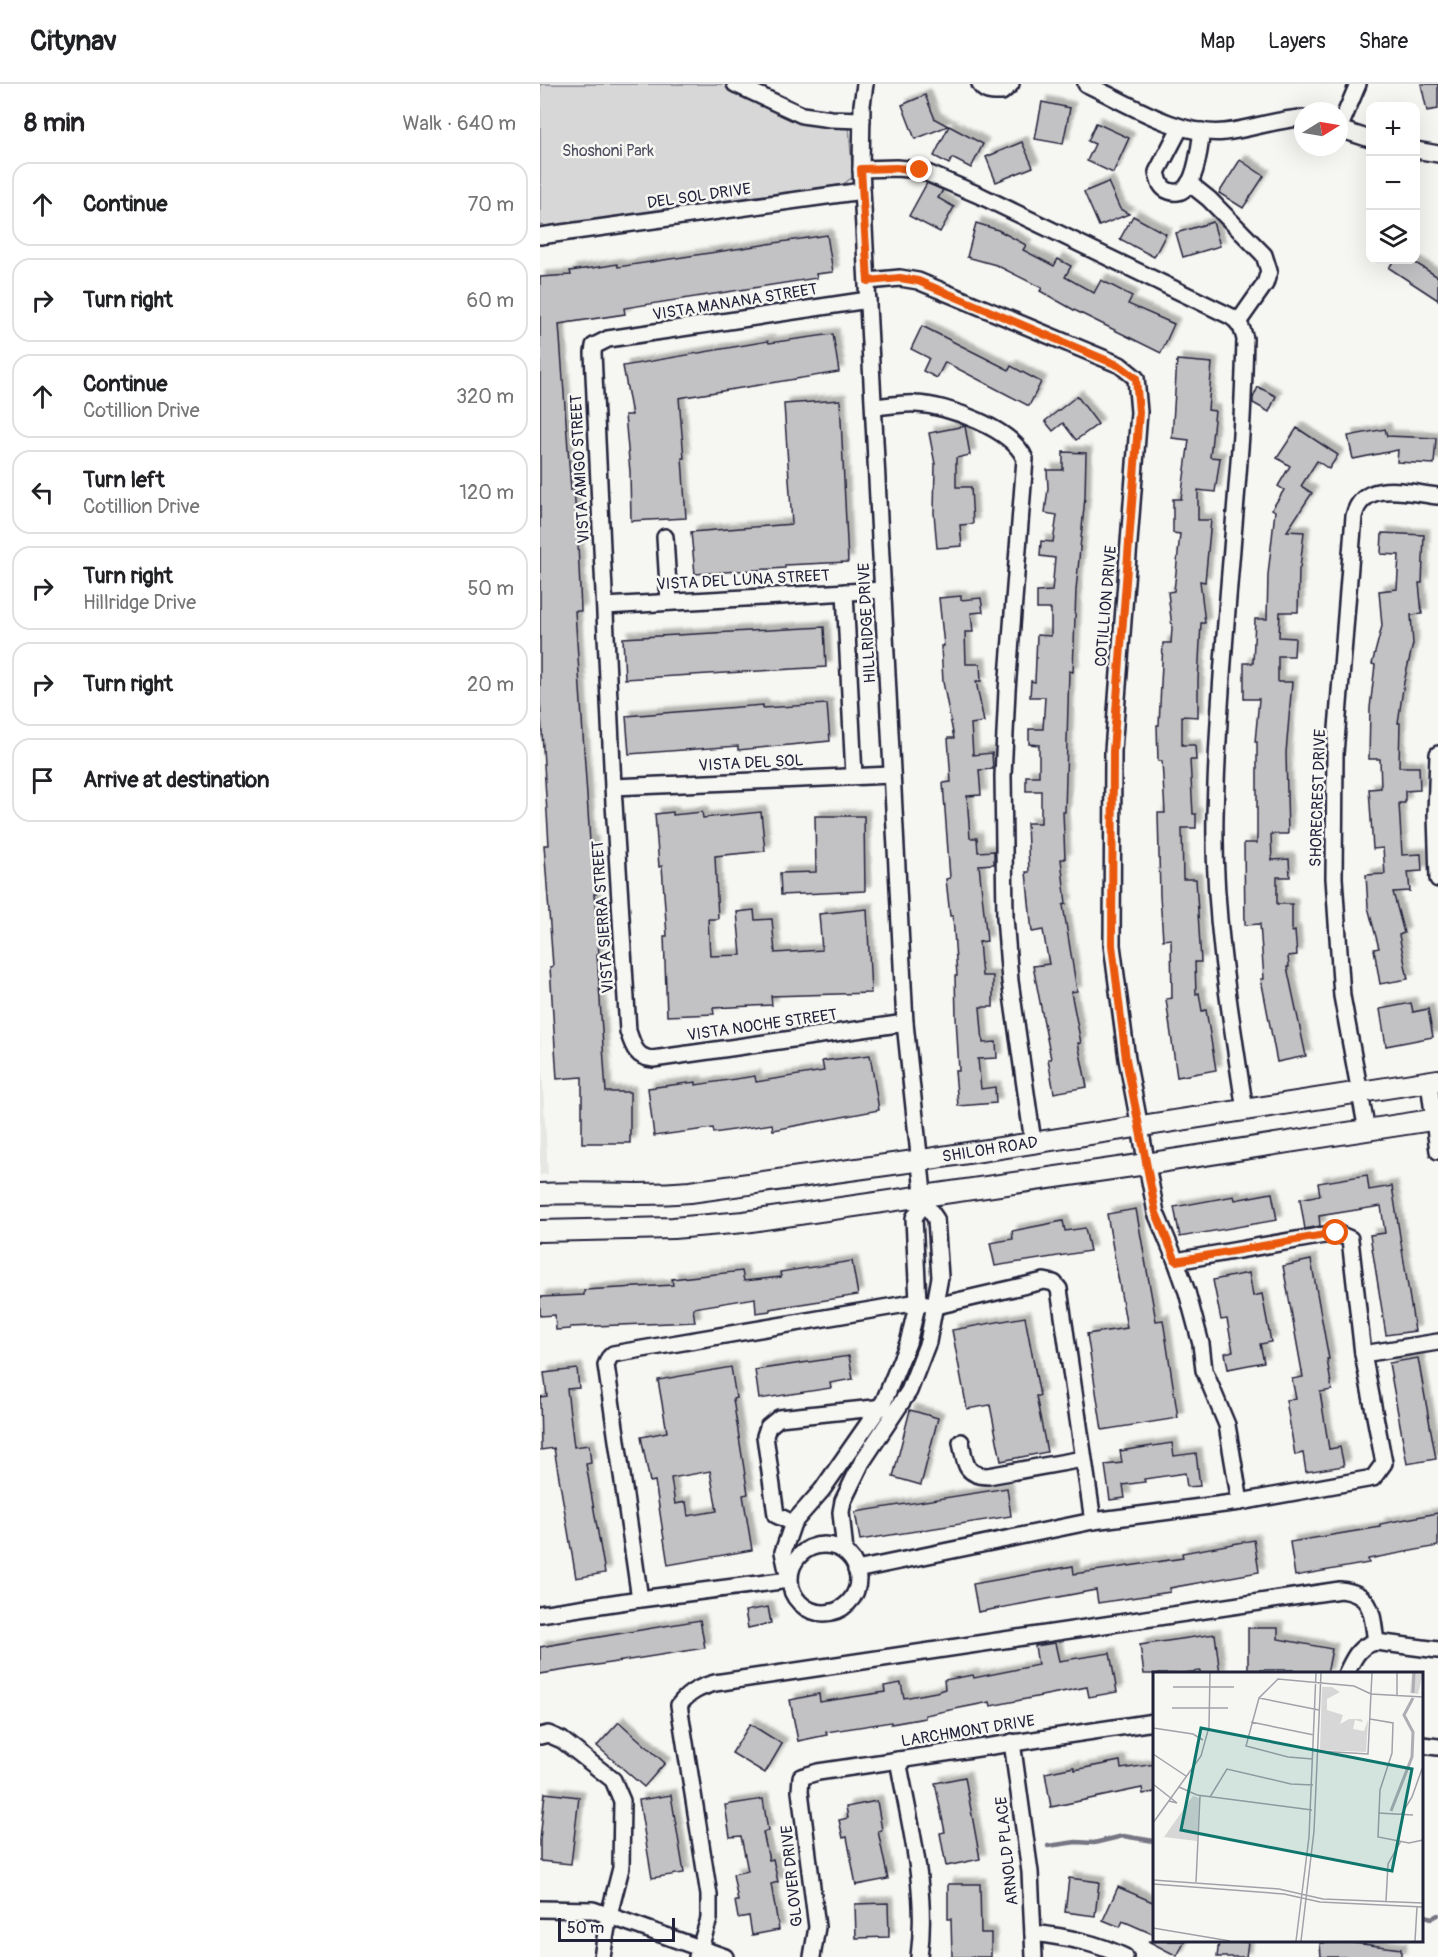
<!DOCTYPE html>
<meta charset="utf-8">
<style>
:root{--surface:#fff;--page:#f2f2f2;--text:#202124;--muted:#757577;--line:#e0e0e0}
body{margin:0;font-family:Pangolin,sans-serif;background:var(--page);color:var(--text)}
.controls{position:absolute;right:18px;top:18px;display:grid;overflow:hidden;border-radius:12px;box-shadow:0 6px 24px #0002}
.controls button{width:54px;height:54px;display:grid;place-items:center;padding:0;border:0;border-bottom:2px solid var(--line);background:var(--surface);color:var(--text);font:30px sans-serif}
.compass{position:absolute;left:754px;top:18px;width:54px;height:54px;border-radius:50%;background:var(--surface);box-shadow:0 6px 24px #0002;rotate:79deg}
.scale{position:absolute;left:18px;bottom:15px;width:117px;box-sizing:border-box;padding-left:6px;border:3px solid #22223b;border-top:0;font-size:16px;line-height:21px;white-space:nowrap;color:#22223b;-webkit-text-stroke:4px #f6f6f2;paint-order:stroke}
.stop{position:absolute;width:18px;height:18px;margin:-14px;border:4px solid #ea580c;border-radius:50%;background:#fff}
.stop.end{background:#ea580c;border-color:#fff;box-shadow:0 2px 6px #0008}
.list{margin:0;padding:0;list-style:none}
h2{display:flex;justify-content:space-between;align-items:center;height:78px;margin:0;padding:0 24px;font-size:26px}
h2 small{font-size:20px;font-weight:400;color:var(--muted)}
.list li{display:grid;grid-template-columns:39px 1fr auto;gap:18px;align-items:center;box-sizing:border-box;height:84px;margin:0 12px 12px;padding:0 12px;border:2px solid var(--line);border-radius:18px}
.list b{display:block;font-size:22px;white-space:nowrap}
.list p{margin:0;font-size:20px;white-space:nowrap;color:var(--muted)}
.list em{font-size:20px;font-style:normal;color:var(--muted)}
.icon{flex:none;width:33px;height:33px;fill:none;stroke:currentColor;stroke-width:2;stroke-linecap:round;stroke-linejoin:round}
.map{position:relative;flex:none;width:898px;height:1873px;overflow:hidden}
header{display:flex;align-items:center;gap:36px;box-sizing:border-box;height:84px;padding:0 30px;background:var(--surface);border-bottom:2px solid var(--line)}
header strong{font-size:28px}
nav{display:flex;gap:33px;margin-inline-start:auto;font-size:21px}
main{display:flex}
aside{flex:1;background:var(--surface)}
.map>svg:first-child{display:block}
</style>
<header>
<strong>Citynav</strong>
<nav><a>Map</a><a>Layers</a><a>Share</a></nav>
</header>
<main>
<aside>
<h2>8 min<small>Walk · 640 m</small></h2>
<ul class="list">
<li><svg class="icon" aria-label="ahead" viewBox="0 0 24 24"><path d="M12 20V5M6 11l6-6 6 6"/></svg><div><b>Continue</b></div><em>70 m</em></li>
<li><svg class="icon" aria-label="right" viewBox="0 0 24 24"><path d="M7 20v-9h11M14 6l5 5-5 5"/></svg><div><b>Turn right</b></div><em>60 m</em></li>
<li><svg class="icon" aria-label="ahead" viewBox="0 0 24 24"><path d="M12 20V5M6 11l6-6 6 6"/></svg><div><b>Continue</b><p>Cotillion Drive</p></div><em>320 m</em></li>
<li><svg class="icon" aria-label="left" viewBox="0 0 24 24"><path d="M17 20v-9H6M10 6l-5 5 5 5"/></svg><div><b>Turn left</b><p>Cotillion Drive</p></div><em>120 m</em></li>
<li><svg class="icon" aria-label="right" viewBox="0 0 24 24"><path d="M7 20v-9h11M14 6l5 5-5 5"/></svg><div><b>Turn right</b><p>Hillridge Drive</p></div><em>50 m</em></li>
<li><svg class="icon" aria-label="right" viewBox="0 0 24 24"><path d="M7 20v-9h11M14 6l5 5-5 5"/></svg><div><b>Turn right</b></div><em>20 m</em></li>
<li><svg class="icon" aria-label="arrive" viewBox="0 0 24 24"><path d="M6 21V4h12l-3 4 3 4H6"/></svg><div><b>Arrive at destination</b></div></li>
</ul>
</aside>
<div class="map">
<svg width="898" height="1873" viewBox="0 0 898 1873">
<defs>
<filter id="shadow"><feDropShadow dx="5.5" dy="-5.5" stdDeviation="1.5" flood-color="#0004"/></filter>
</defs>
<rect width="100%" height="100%" fill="#f6f6f2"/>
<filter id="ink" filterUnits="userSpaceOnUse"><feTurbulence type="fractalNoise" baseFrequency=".0167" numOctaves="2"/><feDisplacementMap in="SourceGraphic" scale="12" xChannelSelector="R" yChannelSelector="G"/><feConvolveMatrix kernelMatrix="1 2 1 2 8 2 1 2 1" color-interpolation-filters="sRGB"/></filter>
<g filter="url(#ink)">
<!-- built -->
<path fill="#e6e6e4" d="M0,949l8,141 -8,1z"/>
<!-- green -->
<path fill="#d7d7d7" stroke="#7c7c89" stroke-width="1.5" d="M0,0h186l43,21 80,22 4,50 -12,9 -301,43z"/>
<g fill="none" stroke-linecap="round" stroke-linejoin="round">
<!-- stream -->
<g stroke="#757583" stroke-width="4.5">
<path d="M508,1762l28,-4 18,1 29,-7 31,5"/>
<path d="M882,1831l10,3 6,-3"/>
</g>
</g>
<!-- building -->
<g fill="#c2c2c4" stroke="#22223b" stroke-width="1.5" fill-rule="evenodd" filter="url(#shadow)">
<path d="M881,0h17v25l-11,2z"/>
<path d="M385,11l10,24 13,7 -33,13 -13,-34z"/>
<path d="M502,18l28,6 -7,36 -28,-5z"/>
<path d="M556,39l33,15 -16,35 -26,-12 8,-17 -7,-3z"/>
<path d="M409,42l34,18 -12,24 -19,-10 -3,6 -15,-8z"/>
<path d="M482,58l11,25 -37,15 -10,-25z"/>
<path d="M700,76l24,16 -21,32 -24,-15z"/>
<path d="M568,98l12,27 9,5 -30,12 -15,-34z"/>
<path d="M387,99l16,7 -5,8 16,9 -14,25 -31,-16z"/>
<path d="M593,132l33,18 -12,23 -34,-18z"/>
<path d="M673,138l7,24 -37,11 -7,-24z"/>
<path d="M436,139l22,7 28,15 -3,5 31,16 4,-7 13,7 -6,11 29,16 7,-13 31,16 -4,8 46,20 -13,29 -87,-43 -34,-19 2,-3 -46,-23 -29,-8z"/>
<path d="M287,151l6,37 -17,2 1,4 -193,30 1,6 -66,10 12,166 3,-1 4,55 3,67h-6l15,231h2l4,52h-2l5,60h-2l9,138h24v51h-48v-66l-25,2 -7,-112 3,-1 -9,-121h5l-9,-145v-423l31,-2 -1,-4 36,-5 11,-2 1,3z"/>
<path d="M854,176h17l27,17v23l-49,-32z"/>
<path d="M382,242l87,44 2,-4 30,16 -12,24 -84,-44 -8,16 -14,-7 6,-13 -18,-9z"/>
<path d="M293,250l6,38 -160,26 5,60h-2l4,60 -55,3 -1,-49 -5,-57h7l-9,-49 145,-25 1,2z"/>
<path d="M637,276l35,3 -4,47 7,1 -5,46 10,1 -5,34 -17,-2v30h13l-6,62 -5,-1 5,42h-4l-3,57v37l-16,-1v29h13l1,15h-6l3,54h3v14h-14l1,51h13l5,83h-6l1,32 3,-1 3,18 4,-1 10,60 -39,7 -11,-78 6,-1 -1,-59 -8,1 -3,-44 -2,-83h7l-3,-52h-4l-1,-36h2l4,-82h8l1,-15 -4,-36 6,-1 6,-57 -7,-1v-34h8l8,-59 -17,-2z"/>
<path d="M718,303l18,9 -7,16 -16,-9v-5z"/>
<path d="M537,312l21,28 -22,16 -13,-17 -10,8 -8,-10z"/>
<path d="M300,316l8,162 -63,3v3l-90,6 -4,-42 101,-8 -8,-120z"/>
<path d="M425,342l5,29 -14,3v29h15l2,37 -13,1 2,21 -25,2 -3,-35 1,-49 -6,-31z"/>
<path d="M757,344l41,27 -9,14 -12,-8 -16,25 11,7 -25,38 17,1 -4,36h-1l-1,44h-18l-1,25 16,1 -1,18h-16v26h14l-6,71 2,81h-17l1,26 17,-1 1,18h-13v27h15v28l3,-1 2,24 -9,1 1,11h-2l19,89 -29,6 -16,-83h3l-4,-55 -15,1 -1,-82h13v-101h-2l4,-43h-15v-36h9l2,-44h12l1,-44 7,-64 -3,-2 12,-19 -6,-4 12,-20 -13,-8z"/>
<path d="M845,345l2,7 49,2 -2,26 -37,-2 1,-12 -45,9 -5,-23z"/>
<path d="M523,368l23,1 -1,44 -9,93 -3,82 -4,-1 -4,141h-2l2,47h-4l5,45 -3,1 14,86 -6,1 10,51h-3l9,44 -33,6 -6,-34h3l-18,-93 16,-2 -6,-34 -11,2 -6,-60h3l-2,-49h14v-32h-15v-15h13v-31l-10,-1v-15h14l2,-32h-15l1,-16 4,1 2,-47 14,1v-27h-14v-17l15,-1 3,-33 -15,-2 1,-15 12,1 4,-27 -12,-2 3,-25 -1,-18h16z"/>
<path d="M842,449l42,2 -2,48h-3l3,31 -11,1 2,29 -9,38 -6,41h2l-1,44h20l1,23 -15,1v12h-6l3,52 19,-1 1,17 -14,1 2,19 -17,1 11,41 -5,2 9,44 -28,5 -6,-35 5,-1 -11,-41 -2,-32 19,-1 -2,-26 -10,1 -4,-60 12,-1 -1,-29h-11l1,-51 5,-43 -3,-1 10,-38 -3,-35 18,-2 2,-34 -18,-1z"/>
<path d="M421,512v4l20,-2 2,14 -12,1 2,19h-8l1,32h14l1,17h-5l8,41 -13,2 2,31 19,-2 1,16 -14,1 2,25 -14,1 3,42h7l1,14 16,-1v13l-15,1 8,76 -8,1 3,34h11v31h-13l3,36 13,-1 1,16 -19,1 3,30 14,-2 1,16 -38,3 -3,-35h4l-3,-54 -1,-41h2l-4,-60h-3l-4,-37 4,-1 -7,-95 8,-1 -3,-44h6l-11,-56 -2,-36h3l-5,-48z"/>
<path d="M284,543l2,40 -201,12 -2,-41z"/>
<path d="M287,620l3,37 -92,9v-4l-109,8 -3,-38 137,-11v3z"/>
<path d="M133,728v3l29,-3 1,6 58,-6 4,39 -50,5 3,63h-10l2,37 31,-1 -4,-43 17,-2 1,10 17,-1 3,34 47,-3 -3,-36 48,-5 4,84 -100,3 1,9 -59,3 1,6 -47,2 -3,-80h3l-5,-70 -3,1 -4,-53z"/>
<path d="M275,732h49l1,75 -84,4 -1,-22 36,-1z"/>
<path d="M871,919l2,9 15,-3 5,28 -47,9 -6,-37z"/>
<path d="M330,971l9,55 -106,20 -1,-6 -58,9 -1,-5 -59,8 -6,-48 48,-6v3l59,-9 1,6 68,-11 -2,-10z"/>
<path d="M827,1091l2,15 23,-4 23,145 -29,4 -16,-100 15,-2 -4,-27 -62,10 1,10 -15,3 -5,-30 20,-4 -2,-12z"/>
<path d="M732,1109l5,27 -97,17 -6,-30 60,-11 1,4z"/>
<path d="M596,1125l20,112 7,-1 15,98 -76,12 -15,-96 40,-6 -20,-114z"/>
<path d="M523,1137l2,10 20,-3 5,23 -95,15 -5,-23 23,-4 -1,-8z"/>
<path d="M771,1176l18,99h-2l5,31 -12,2 9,57 11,-2 4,19 -38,6 -3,-19 -8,2 -9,-55 10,-1 -4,-20 11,-2 -20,-111z"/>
<path d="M312,1177l6,34 -88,14v2l-14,2 -1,-15 -62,10 2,14 -125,5v2l-14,1 -1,-15 -15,1v-19l44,-2v-5l89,-5 -1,-6 70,-8 2,10 37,-4 -1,-5z"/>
<path d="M709,1189l4,23 9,-2 9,48 -11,2 4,18 -36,7 -3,-16 8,-2 -6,-32 -6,1 -8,-40z"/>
<path d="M485,1233l15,79h-4l11,56 -46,9 -11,-56 -23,4 -15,-79z"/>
<path d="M309,1272l4,23 -23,4 1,5 -72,11 -4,-29z"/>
<path d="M878,1274l18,101 -29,5 -18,-101z"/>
<path d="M191,1283l5,31 -3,1 15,95 -5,1 9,55 -84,15 -13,-84 -5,1 -9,-45 26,-5 -9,-52zM170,1387l7,40 -29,5 -2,-14 -11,2 -4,-26z"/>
<path d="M37,1285l2,19 -12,1 7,58 15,-2 2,18 -5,1 19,109 -29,5 -22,-130 -13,2 -1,-53 7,-1 -3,-23z"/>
<path d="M370,1326l28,8 -17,67 -28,-8z"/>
<path d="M632,1359l2,13 22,-3 4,33 -13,1 -2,-14 -41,6 1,3 -22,3 2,13 -15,2 -5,-35 17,-2 -2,-12z"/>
<path d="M467,1404l4,28 -151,24 -5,-28z"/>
<path d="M898,1429v33l-70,13 1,4 -74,13 -5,-34 90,-15v-3z"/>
<path d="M714,1456l5,32 -89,16v4l-72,11 -2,-13 -118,22 -5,-28 100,-18 1,8 109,-16 -1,-5z"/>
<path d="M228,1523l3,16 -23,5 -3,-17z"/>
<path d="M160,1536l5,28 -165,26v-27z"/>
<path d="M708,1544h30v11l54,10 -5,25h-34v-4h-45z"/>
<path d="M675,1550l5,40h-20v-3l-24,3h-32l-4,-29z"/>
<path d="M515,1559l4,18 51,-8 7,39 -28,5 -2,-10 -96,19 -1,-4 -65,13v3l-34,6v-2l-65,10 1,3 -29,6 -8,-41 29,-6 1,8 65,-10 -1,-6 17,-3 3,15 32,-6 9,-3 -1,-9 29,-5 1,3 64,-13 -3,-19z"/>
<path d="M79,1638l46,41 -21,24 -47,-41z"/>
<path d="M210,1640l32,20 -17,29 -33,-20z"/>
<path d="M580,1677l1,8 34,-5v28l-12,2 -1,-6 -91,19 -6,-34 29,-6v3z"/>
<path d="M425,1693l15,82 -34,7 -6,-33 5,-1 -10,-49z"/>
<path d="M5,1709l34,4 -8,67 -31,-3v-21z"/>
<path d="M131,1711l13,78 -32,5 -13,-78z"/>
<path d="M223,1715l5,32 -5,1 6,28 4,-1 5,23 -7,2 8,46 -27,5 -3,-19 -11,2 -3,-17h3l-5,-27 15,-3 -7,-35 -11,1 -5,-32z"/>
<path d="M337,1717l5,29 -4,1 10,48 -32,6 -9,-48 -4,1 -4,-18 9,-2 -2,-11z"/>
<path d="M529,1794l30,4 -4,34 -30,-4z"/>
<path d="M408,1800h32l1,49h10v24h-39l-1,-38h-3z"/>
<path d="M578,1803l37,16v32l-32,-14 -3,6 -17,-7z"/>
<path d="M348,1819l1,34 -33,1 -1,-34z"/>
<path d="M608,1857h37l-8,15z"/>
<path d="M679,1857l29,1 -2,15h-29z"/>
<path d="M807,1858l54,7v8h-80l-1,-14z"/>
</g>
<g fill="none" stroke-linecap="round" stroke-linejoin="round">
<!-- minor casing -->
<g stroke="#22223b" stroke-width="20">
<g id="minor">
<path d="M195,0l67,31 29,4 31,1"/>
<path d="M440,0c4,9 13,8 22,8l9,-8"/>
<path d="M546,0c42,19 92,53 139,48 27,-3 51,-13 78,-14"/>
<path d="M640,44l-23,44c2,8 3,16 12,19 27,10 30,-43 33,-60"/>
<path d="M799,45l19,-45"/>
<path d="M799,45l31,10"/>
<path d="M876,66l22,4"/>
<path d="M321,85l35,-1 24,2 61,26 249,120c10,6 12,12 15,23 -1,36 -2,73 -5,109 -9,123 -22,245 -25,368 -2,98 15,197 30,294"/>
<path d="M649,99l20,16 55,56 5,16 -4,13 -26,37"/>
<path d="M0,152l322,-45"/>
<path d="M328,197l32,-3 18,3 202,84 16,13 3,34 -26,339 -1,194 15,114 29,154 20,48 11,31 14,52 3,26 23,55 13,77"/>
<path d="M328,216l-260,39 -14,7 -1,7 20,434 15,244c5,15 8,27 25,28l252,-36"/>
<path d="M334,323c14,-1 29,-4 42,-3 31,1 97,25 109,55l-18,231 -4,86 2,141 5,64 23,161"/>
<path d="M125,453l4,65"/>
<path d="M305,508l9,184"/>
<path d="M65,522l278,-16"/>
<path d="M898,670l-2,61 2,64"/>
<path d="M73,703l279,-12"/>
<path d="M889,998l9,69"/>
<path d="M827,1047l-25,-135 -8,-118 1,-124 19,-238c9,-38 55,-23 84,-20"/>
<path d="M823,1270l75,-12"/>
<path d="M421,1358c4,19 3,34 27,34l95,-17"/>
<path d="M253,1439l-17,-8 -11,-79 3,-9 11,-9 105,-11"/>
<circle cx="284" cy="1495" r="34"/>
<path d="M305,1468l-4,-40 2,-11 19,-39 47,-71 19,-49 12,-65 -4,-58 -12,-17 -19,-179 -44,-854 1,-64 3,-21"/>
<path d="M316,1486l237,-49 147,-19 133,-24 11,-15 -21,-109 -13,-115 -14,-6 -160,28"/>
<path d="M100,1515l-34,-234 3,-7 4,-4 305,-52 18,4 108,-25 10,2 5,6 34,232"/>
<path d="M0,1530l100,-15 149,-19 -6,-28 10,-29 29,-33 62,-89 24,-58 10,-41 -4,-84 10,-16"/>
<path d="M806,1590c8,-16 12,-28 30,-32l62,8"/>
<path d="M0,1652l8,-2 14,6 51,40 9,21 -1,67 -12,47 -7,42"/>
<path d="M472,1658l18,130 4,85"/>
<path d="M882,1661l16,2"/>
<path d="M358,1676c12,65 30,131 21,197"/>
<path d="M0,1825l53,1 132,47"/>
<path d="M493,1849c32,4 62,9 92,24"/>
<path d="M157,1873l12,-38v-24l-30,-190c10,-13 21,-18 36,-22l625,-93c33,3 32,24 36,52"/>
<path d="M272,1873l5,-30 -17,-136 1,-14 17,-5 336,-50"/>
</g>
</g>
<!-- major casing -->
<g stroke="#22223b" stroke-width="24">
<g id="major">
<path id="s1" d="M0,1110c50,-3 100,3 150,-2l239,-33 509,-79"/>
<path d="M0,1147l133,-3 71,-6 402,-58 292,-45"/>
</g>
</g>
<!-- minor -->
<use href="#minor" stroke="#f6f6f2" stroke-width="15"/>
<!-- major -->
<use href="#major" stroke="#f6f6f2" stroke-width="20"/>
</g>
</g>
<g fill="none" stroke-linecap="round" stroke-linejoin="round" filter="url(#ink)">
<!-- route -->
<path stroke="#ea580c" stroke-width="8" d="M380,86l-24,-2 -35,1 7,112 32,-3 18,3 202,85 16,12 3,34 -26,339 -1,194 14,114 30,154 20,48 160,-28"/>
</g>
<g text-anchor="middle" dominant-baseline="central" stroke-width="5" stroke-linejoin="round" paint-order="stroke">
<!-- park labels -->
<g font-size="16" fill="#4f4f62" stroke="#f6f6f2">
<text x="68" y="67">Shoshoni Park</text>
</g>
<!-- street labels -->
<g font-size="16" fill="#22223b" stroke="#f6f6f2">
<text transform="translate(159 112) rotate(-8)">DEL SOL DRIVE</text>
<text transform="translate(195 218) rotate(-9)">VISTA MANANA STREET</text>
<text transform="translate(40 385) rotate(-93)">VISTA AMIGO STREET</text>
<text transform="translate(203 496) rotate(-3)">VISTA DEL LUNA STREET</text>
<text transform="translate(566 522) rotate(-85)">COTILLION DRIVE</text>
<text transform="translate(327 539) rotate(-93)">HILLRIDGE DRIVE</text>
<text transform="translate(211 679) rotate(-3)">VISTA DEL SOL</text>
<text transform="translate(778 714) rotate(-88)">SHORECREST DRIVE</text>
<text transform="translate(63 833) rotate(-94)">VISTA SIERRA STREET</text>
<text transform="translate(222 941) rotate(-8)">VISTA NOCHE STREET</text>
<text stroke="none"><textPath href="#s1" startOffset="453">SHILOH ROAD</textPath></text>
<text transform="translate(428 1647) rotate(-9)">LARCHMONT DRIVE</text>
<text transform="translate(467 1767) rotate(-96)">ARNOLD PLACE</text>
<text transform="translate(252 1792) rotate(-96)">GLOVER DRIVE</text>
</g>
</g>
<!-- overview -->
<g transform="translate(613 1588)">
<rect width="270" height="270" fill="#f6f6f2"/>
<path d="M259,1h11l-5,21 -8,-1zM169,15h10l8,5 -13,7v11l16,5 -3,9 9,-5h12l2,2 -1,1 -7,-2 -2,9 11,2 4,-11 -2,32 -46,-2zM40,124l6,2 -2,43 -33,-4z" fill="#d7d7d7"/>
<path fill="none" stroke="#adadb3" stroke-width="3" d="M260,21l1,-20M238,139l21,-54 1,-25 -9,-17 9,-17"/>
<path fill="none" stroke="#a1a1a9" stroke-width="1.5" d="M244,1v22M20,15h61M106,26l60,12M19,36h56M217,47l23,4 -1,30 -12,37 -2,47 31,6 14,-3M98,50l63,13M0,56l40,6 10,6M165,79l50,3 4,-81M0,82l33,22M160,87l-25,-2 -42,-11 13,-48 19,-19 76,7 17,8 52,3M0,112l24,19 -8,-2M26,115l18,8 115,15M57,125l17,-28 64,15 22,1M225,141l35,2M248,143l11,-18 11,-31M0,151l48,-67 8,-29 1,-54M0,208l126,9 44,10 100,4M43,210l4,-86M0,212l131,10 36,8 103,5M233,229l2,-37 13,-23M0,256l77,13M143,269l13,-104 7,-164M148,269l13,-110 7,-158M262,269l2,-34"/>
<path fill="#0f766e" fill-opacity="0.15" stroke="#0f766e" stroke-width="3" d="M48,56l211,41 -20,102 -211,-41z"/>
<rect width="270" height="270" fill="none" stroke="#22223b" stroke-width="3"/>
</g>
</svg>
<div class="controls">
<button>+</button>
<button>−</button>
<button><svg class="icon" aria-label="layers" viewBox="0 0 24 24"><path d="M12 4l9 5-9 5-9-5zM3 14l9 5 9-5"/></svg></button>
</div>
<svg class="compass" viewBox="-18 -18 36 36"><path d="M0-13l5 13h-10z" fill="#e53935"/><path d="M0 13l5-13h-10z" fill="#757577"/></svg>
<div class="scale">50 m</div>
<div class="stop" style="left:796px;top:1149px"></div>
<div class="stop end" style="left:380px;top:86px"></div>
</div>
</main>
